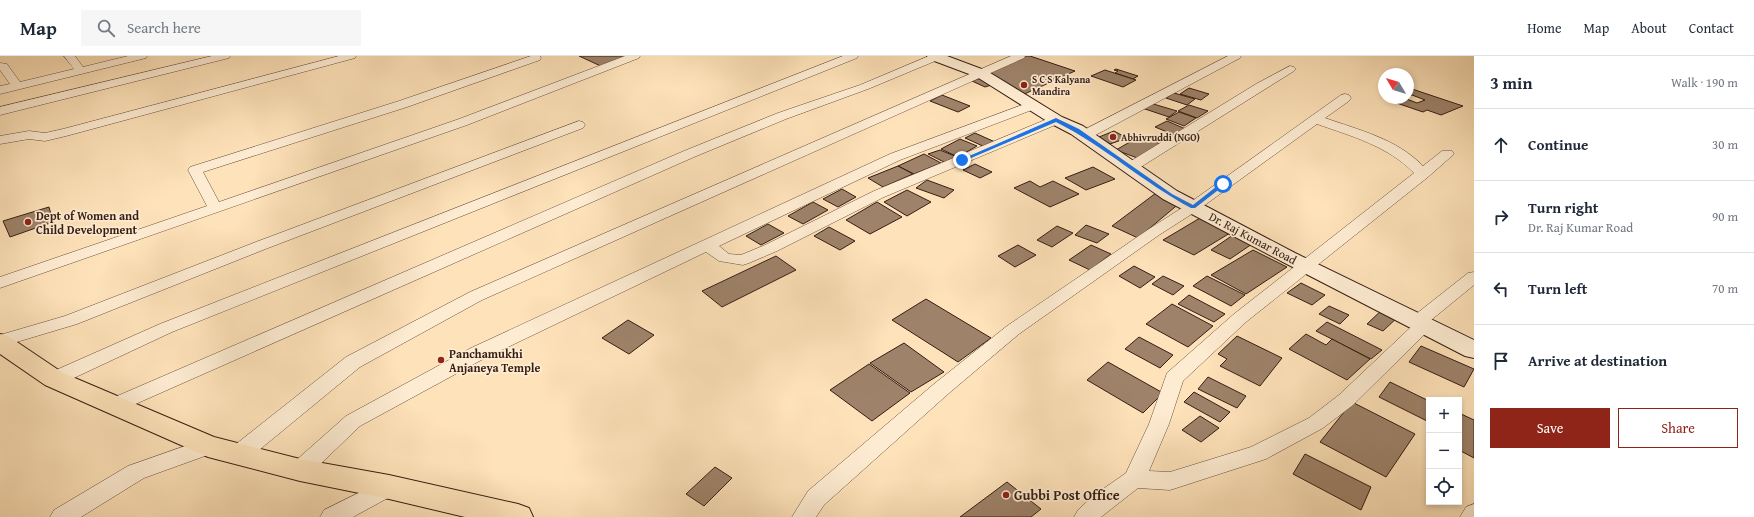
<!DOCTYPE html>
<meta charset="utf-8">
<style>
:root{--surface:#fff;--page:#f6f6f7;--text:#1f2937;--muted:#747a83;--line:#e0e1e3;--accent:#8f2418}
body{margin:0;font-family:"Gentium Book Plus",serif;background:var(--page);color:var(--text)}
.controls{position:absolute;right:12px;bottom:12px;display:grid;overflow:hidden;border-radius:0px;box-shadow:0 2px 6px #0003}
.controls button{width:36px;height:36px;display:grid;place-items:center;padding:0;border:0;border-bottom:1px solid var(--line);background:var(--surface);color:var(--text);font:20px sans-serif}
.compass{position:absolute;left:1378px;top:12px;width:36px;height:36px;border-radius:50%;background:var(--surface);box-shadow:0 2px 6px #0003;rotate:308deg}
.stop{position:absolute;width:12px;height:12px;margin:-9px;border:3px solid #1a73e8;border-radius:50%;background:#fff}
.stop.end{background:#1a73e8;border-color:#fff;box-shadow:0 1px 4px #0008}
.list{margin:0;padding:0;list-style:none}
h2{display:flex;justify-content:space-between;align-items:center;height:52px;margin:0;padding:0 16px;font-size:17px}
h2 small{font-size:13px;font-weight:400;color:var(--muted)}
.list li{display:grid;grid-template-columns:26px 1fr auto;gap:12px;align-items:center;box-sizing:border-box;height:72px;padding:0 16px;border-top:1px solid var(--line)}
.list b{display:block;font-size:15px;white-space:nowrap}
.list p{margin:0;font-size:13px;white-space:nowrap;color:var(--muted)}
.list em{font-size:13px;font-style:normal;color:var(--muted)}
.actions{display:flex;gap:8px;padding:12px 16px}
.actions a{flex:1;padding:9px 0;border:1px solid var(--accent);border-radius:0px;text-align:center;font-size:14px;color:var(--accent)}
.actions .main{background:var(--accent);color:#fff}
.icon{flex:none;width:22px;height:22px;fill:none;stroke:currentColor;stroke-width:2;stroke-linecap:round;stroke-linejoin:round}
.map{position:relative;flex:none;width:1474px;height:461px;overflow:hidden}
header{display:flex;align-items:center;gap:24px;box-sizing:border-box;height:56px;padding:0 20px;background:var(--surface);border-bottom:1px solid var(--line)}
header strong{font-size:19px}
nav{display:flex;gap:22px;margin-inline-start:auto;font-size:14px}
.search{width:280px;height:36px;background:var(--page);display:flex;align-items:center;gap:10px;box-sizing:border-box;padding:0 14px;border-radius:0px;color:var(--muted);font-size:15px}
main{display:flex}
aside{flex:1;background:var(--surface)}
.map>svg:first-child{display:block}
</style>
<header>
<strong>Map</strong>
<div class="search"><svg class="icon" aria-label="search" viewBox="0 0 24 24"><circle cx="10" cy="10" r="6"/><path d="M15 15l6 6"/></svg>Search here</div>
<nav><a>Home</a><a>Map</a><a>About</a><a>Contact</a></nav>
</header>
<main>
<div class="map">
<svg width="1474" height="461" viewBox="0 0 1474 461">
<rect width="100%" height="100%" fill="#fee2b9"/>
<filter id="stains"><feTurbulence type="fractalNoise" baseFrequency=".005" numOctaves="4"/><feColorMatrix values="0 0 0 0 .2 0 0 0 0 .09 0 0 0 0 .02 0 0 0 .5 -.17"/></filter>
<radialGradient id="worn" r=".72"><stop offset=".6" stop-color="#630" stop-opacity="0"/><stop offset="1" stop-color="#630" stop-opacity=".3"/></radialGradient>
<!-- building -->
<g fill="#9e836a" stroke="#361d14">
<path d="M579,0h58l-32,12z"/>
<path d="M1023,0h7l45,15 -55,25 -33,-22z"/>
<path d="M1116,13l22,7 -5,3 -18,-6 3,-2 -4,-1z"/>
<path d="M1105,14l31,10 -13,7 -32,-11z"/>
<path d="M984,21l14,6 -13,4 -13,-6z"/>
<path d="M1189,32l20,6 -8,6 -21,-6z"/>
<path d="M1412,33l51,17 -22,9 -14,-5 -4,2 -38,-13 19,-1 13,5 8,-3 -13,-5 -4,2v-7z"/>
<path d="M1174,37l21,6 -8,6 -21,-7z"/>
<path d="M942,39l28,11 -12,6 -28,-11z"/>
<path d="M1150,47l27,8 -8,6 -27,-9z"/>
<path d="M1189,49l19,6 -11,7 -19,-7z"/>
<path d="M1179,56l17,6 -12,8 -18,-7z"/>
<path d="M1167,65l21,9 -11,6 -22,-9z"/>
<path d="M1114,75l13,7 -17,6 -11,-7z"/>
<path d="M975,77l20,9 -10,5 -20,-9z"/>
<path d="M1140,80l23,9 -23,14 -24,-9z"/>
<path d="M960,83l17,7 -19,11 -17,-8z"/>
<path d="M940,94l17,7 -11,6 -18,-9z"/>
<path d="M924,98l17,9 -27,11 -16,-8z"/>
<path d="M975,108l17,8 -12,6 -17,-8z"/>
<path d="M898,110l15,8 -30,13 -15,-9z"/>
<path d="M1093,111l22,12 -29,11 -21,-12z"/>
<path d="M927,124l27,10 -10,8 -28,-10z"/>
<path d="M1030,125l10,6 13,-6 26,13 -29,13 -36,-19z"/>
<path d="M842,133l14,8 -18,10 -15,-8z"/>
<path d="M907,134l24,12 -24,14 -23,-14z"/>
<path d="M1156,137l25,9 -43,36 -26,-12z"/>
<path d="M813,146l15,8 -25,14 -15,-8z"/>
<path d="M877,146l25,15 -32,17 -24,-14z"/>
<path d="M49,151l4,15 -43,15 -7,-16z"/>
<path d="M1200,162l30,15 -36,22 -31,-15z"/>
<path d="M768,168l16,9 -23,12 -15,-9z"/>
<path d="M1086,169l23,9 -12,9 -22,-8z"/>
<path d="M1057,170l16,7 -21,14 -15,-7z"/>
<path d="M829,171l26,14 -15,9 -26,-14z"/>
<path d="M1236,177l19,9 -25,17 -19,-9z"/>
<path d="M1018,189l18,10 -21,12 -17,-11z"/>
<path d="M1091,189l20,9 -21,16 -21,-10z"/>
<path d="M1253,194l34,17 -41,27 -35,-19z"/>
<path d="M776,200l20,14 -74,37 -20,-16z"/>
<path d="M1134,210l21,11 -15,11 -21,-12z"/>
<path d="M1163,220l21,10 -11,9 -21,-11z"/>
<path d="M1207,220l38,19 -14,11 -38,-20z"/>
<path d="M1301,227l24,12 -13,10 -25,-12z"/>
<path d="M1189,239l36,19 -11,8 -36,-18z"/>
<path d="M926,243l65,39 -33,24 -66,-42z"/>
<path d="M1172,248l41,22 -25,21 -42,-23z"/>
<path d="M1329,250l20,9 -9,9 -21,-10z"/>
<path d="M1384,252l16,7 -17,16 -16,-7z"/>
<path d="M628,264l26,15 -25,19 -27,-16z"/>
<path d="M1327,266l55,28 -11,9 -55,-28z"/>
<path d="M1306,278l20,11 6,-6 38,20 -23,21 -58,-31z"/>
<path d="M1237,280l45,22 -22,28 -40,-20 7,-7 -9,-5z"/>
<path d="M1139,281l34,18 -13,13 -35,-19z"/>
<path d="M904,287l40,29 -33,20 -41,-29z"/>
<path d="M1421,290l53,23 -10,18 -55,-25z"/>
<path d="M1108,306l55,31 -20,20 -56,-33z"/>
<path d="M869,308l41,29 -38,28 -42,-31z"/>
<path d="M1208,321l38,19 -9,12 -39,-19z"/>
<path d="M1390,326l39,19v21l-50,-25z"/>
<path d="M1194,336l36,20 -10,10 -36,-20z"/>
<path d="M1352,346l63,32 -29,43 -66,-35z"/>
<path d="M1459,357l15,7v38l-15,-8z"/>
<path d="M1200,360l19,12 -18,14 -19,-12z"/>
<path d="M1305,398l66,33 -10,23 -68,-36z"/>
<path d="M715,411l17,11 -28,28 -18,-12z"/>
<path d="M1007,426l34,27 -10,8h-71z"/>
</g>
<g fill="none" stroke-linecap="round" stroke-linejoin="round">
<!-- street casing -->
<g stroke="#684e3d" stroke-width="1">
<g id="street">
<path d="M64,0h11l8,11 45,-11h19l-1,2 -146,36v-8l10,-2 -10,-14v-7l7,1 13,18 54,-13z"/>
<path d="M212,0h18l-1,2 -229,57v-8z"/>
<path d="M339,0h17l-1,2 -289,78 -21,5 -16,-2 -29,5v-8l29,-5 16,2 18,-4z"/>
<path d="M531,0h9l1,2 -1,2 -133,47 -204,65 16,30 240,-83 166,-63h15l-1,2 -172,67 -467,163v-11l207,-71 -19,-36 2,-3 209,-66z"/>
<path d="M843,0h15l-1,2 -685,274 -111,52 -7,2 -7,-2 -3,-5 3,-5 113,-50z"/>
<path d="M929,0l12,1 -1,2 -72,30 -82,30 -92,38 -572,253 -7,2 -7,-2 -3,-5 3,-5 576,-249 94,-38 82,-28z"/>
<path d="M1011,0h14l-1,2 -542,242 -122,67 -113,93 -8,2 -8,-2 -3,-6 3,-6 115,-91 124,-65z"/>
<path d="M1228,0h13l-1,2 -150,80h-10l-1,-3 1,-3z"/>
<path d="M1290,10l4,1 2,2 -2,2 -158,99h-10l-2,-3 2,-3 130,-80z"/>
<path d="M1345,38l4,1 2,3 -2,3 -24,17c34,12 72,21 98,48l19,-15h10l2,3 -26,23 -182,145 -63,59 -14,43 -20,47 21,1 81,-25 58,-29 30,-23 73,-69 -4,-4 3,-4 57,-45 6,-1v13l-44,36 3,4 -3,4 -77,76 -30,23 -57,31 -96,31 -32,-2 -37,29h-27l4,-7 15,-14 33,-23 23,-49 18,-51 67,-59 180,-141c-26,-27 -63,-37 -97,-49l-119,86 -39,25 -140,99 -71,60 -124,111 -8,12h-24l16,-26 126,-107 73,-58 142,-97 39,-25 153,-109z"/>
<path d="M1033,45l4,1 2,3 -2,3 -137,52 -181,86 10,8 12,1 24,-10 109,-54 178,-74h8l2,3 -2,3 -176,74 -107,54 -28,12 -6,2 -24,-4 -13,-9 -221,106 -125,68 -52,50 -8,3 -8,-3 -3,-6 3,-6 54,-48 125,-68 419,-194z"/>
<path d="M579,65l4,1 2,3 -2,3 -315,120 -191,76 -77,23v-12l65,-19 191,-74z"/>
<path d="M208,382l8,2 3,6 -3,6 -72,26 -63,39h-31l4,-7 74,-44z"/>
<path d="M389,422l8,3 3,6 -3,6 -44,24h-33l4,-7z"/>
<path d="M1474,448v13h-14l6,-10z"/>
</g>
</g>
<!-- secondary casing -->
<g stroke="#361d14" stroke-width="2">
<path id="secondary" d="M927,0h20l40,15 75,46 21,9 94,65 118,62 179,87v18l-9,-2 -184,-95 -118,-62 -92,-65 -21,-11 -73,-46 -48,-18z"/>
</g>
<!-- primary casing -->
<g stroke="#361d14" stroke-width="2">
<path id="primary" d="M0,278l8,2 55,37 151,64 86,22 89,16 129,29 11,4 4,9h-68l-76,-18 -89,-18 -92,-24 -163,-72 -45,-31z"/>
</g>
<!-- street -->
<use href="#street" fill="#feecd2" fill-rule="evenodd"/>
<!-- secondary -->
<use href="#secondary" fill="#feecd2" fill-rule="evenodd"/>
<!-- primary -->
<use href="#primary" fill="#fee2b9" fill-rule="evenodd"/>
</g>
<!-- route -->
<path fill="#1a73e8" d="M1056,62l23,11 93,65 21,11 28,-22 5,1 -31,24h-4c-47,-25 -87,-62 -135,-86l-92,39 -4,-1z"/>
<!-- markers -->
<g fill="#8f2418" stroke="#feecd2" stroke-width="1.5">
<circle cx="1024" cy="29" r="4"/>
<circle cx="1113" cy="81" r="4"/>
<circle cx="28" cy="166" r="4"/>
<circle cx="441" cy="304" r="4"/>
<circle cx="1006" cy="439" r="4"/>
</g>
<g text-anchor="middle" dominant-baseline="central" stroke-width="3.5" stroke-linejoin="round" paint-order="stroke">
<!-- far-poi labels -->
<g font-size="10" font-weight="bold" fill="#361d14" stroke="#feecd2" text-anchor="start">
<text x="1032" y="23">S C S Kalyana<tspan x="1032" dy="12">Mandira</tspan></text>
<text x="1121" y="81">Abhivruddi (NGO)</text>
</g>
<!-- poi labels -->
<g font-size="12" font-weight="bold" fill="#361d14" stroke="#feecd2" text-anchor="start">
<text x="36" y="159">Dept of Women and<tspan x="36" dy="14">Child Development</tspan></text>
<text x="449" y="297">Panchamukhi<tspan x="449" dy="14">Anjaneya Temple</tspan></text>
</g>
<!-- street labels -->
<g font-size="12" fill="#361d14" stroke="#feecd2">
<text transform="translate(1253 182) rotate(28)">Dr. Raj Kumar Road</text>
</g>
<!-- near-poi labels -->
<g font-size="14" font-weight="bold" fill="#361d14" stroke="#feecd2" text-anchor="start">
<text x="1014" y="439">Gubbi Post Office</text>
</g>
</g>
<rect width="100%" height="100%" filter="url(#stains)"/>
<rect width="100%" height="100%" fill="url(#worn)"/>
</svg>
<div class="controls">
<button>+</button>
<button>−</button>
<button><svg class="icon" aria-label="locate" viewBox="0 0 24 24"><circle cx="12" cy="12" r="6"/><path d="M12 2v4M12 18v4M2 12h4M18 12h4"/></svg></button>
</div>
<svg class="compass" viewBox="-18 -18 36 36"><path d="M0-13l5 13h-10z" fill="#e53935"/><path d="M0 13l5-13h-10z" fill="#747a83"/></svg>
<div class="stop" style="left:1223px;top:128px"></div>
<div class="stop end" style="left:962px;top:104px"></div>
</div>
<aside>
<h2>3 min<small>Walk · 190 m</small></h2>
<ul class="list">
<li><svg class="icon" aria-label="ahead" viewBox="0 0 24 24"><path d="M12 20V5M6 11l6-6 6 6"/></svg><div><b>Continue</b></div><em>30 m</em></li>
<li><svg class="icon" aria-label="right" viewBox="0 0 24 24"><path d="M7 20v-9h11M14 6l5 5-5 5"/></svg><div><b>Turn right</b><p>Dr. Raj Kumar Road</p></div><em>90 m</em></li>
<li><svg class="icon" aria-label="left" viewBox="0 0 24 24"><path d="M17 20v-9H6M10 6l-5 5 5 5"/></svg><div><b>Turn left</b></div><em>70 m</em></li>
<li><svg class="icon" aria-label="arrive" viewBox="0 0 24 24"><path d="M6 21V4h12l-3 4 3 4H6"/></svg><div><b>Arrive at destination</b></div></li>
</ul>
<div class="actions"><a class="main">Save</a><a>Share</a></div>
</aside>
</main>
